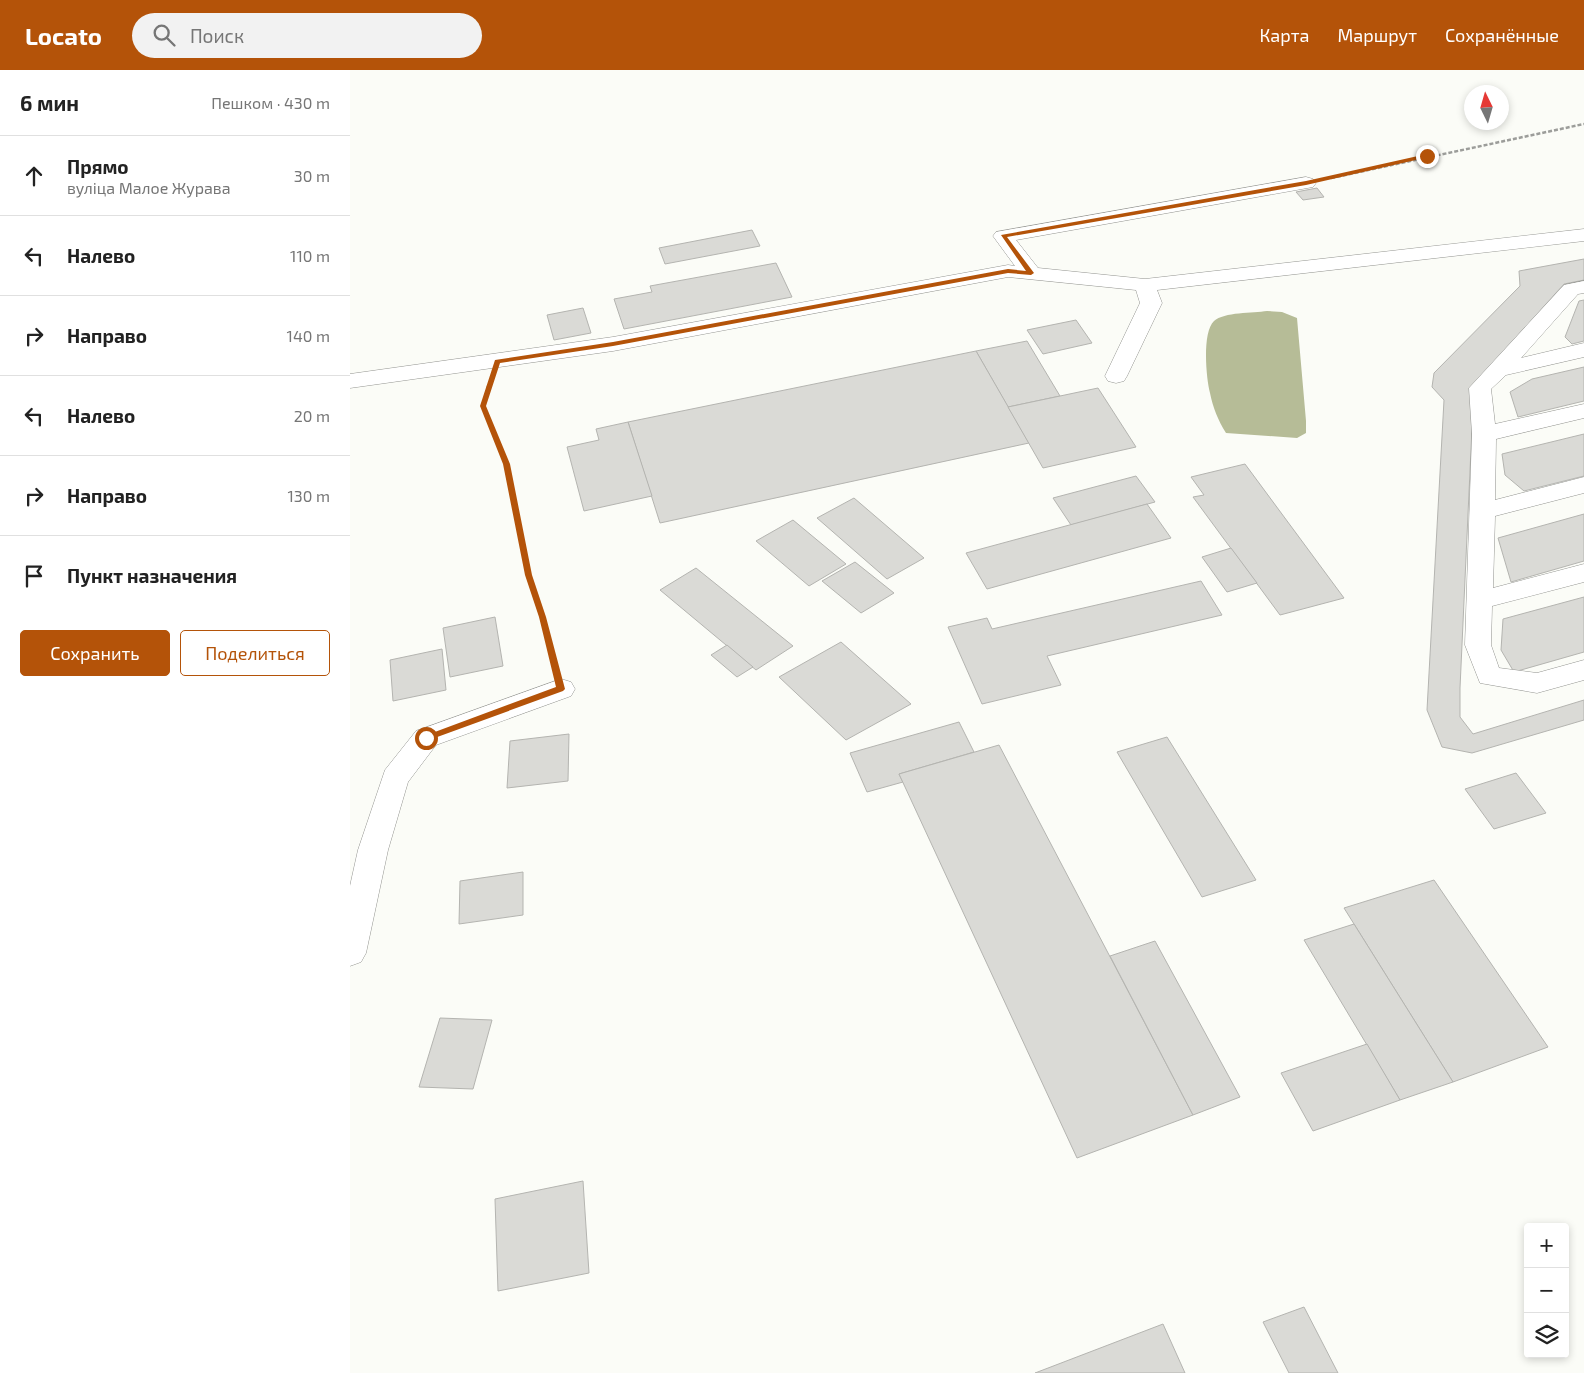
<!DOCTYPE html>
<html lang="ru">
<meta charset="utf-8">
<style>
:root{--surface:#fff;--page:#f2f2f2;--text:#222;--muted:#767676;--line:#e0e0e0;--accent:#b45309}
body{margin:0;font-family:"Exo 2",sans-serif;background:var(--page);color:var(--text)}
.controls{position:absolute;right:15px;bottom:15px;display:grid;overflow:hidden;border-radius:5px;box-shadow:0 2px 8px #0003}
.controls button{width:45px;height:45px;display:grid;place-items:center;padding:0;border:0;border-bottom:1px solid var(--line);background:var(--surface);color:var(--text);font:25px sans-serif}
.compass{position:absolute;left:1114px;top:15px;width:45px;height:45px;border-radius:50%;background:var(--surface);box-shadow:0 2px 8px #0003;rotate:355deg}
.stop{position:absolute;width:15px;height:15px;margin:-11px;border:4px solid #b45309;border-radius:50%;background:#fff}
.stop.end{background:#b45309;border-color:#fff;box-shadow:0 1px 5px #0008}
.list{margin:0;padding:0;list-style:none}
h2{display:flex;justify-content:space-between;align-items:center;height:65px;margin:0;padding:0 20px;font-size:21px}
h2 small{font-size:16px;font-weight:400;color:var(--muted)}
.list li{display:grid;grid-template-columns:32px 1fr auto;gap:15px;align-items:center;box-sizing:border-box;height:80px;padding:0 20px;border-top:1px solid var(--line)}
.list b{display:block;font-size:19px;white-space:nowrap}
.list p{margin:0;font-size:16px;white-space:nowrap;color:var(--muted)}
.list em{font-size:16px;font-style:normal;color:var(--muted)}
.actions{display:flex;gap:10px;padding:15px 20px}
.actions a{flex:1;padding:11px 0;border:1px solid var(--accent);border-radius:5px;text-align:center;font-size:18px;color:var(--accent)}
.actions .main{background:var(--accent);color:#fff}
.icon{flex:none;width:28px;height:28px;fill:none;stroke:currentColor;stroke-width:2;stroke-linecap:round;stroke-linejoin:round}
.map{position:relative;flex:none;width:1234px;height:1303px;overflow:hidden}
header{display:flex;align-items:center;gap:30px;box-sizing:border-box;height:70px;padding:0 25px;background:var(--accent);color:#fff}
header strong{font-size:24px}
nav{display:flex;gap:28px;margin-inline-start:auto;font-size:18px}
.search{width:350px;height:45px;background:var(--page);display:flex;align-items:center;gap:12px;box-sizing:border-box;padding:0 18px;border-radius:28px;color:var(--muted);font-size:19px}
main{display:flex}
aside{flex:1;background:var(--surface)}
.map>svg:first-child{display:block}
</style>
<header>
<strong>Locato</strong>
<div class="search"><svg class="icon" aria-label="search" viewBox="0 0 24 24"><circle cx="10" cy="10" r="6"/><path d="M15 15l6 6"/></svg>Поиск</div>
<nav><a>Карта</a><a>Маршрут</a><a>Сохранённые</a></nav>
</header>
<main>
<aside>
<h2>6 мин<small>Пешком · 430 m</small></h2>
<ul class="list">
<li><svg class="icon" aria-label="ahead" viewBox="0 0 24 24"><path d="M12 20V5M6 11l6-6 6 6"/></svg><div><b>Прямо</b><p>вуліца Малое Журава</p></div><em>30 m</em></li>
<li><svg class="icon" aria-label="left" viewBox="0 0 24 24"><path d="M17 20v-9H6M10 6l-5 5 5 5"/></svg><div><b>Налево</b></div><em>110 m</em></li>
<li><svg class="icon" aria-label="right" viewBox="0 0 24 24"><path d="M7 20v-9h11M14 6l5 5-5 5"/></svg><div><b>Направо</b></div><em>140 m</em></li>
<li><svg class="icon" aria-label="left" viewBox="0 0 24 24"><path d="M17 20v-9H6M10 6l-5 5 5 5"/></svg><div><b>Налево</b></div><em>20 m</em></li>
<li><svg class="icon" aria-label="right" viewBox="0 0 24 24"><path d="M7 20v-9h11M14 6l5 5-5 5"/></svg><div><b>Направо</b></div><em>130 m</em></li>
<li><svg class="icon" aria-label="arrive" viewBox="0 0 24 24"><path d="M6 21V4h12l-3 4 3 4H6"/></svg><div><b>Пункт назначения</b></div></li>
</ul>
<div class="actions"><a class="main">Сохранить</a><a>Поделиться</a></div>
</aside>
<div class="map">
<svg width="1234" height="1303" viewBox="0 0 1234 1303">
<rect width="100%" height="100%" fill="#fbfcf7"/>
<!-- water -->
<path fill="#b6bc97" d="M917,241l15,1 15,6 9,103v12l-9,5 -71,-5c-8,-13 -13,-25 -16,-40 -4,-15 -8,-61 4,-72 10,-9 39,-8 53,-10z"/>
<!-- building -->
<g fill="#dadad6" stroke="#b4b4b0">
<path d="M967,118l7,9 -21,3 -7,-8z"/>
<path d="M402,160l8,16 -95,18 -6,-16z"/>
<path d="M1234,189v21l-20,4 -90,100 -14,304v29l13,17 111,-34v20l-112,33 -30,-6 -15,-37 17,-310 -12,-13 2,-14 86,-87 -1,-15z"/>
<path d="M426,193l16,34 -168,32 -10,-30 38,-7 -2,-6z"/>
<path d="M1234,230v41l-12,3 -7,-7 14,-36z"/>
<path d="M233,238l8,25 -37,7 -7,-25z"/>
<path d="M726,250l16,23 -49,11 -16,-24z"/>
<path d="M677,271l33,55 -52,11 -32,-56z"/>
<path d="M626,281l53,92 -369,80 -32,-101z"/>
<path d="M1234,297v34l-66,16 -8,-25 22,-13z"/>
<path d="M748,318l38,59 -93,21 -35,-61z"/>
<path d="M278,352l24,74 -68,15 -17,-64 32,-7 -3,-11z"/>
<path d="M1234,364v42l-60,15 -19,-16 -3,-21z"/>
<path d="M895,394l99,134 -64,17 -87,-118 11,-2 -13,-18z"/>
<path d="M786,406l19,26 -84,23 -18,-27z"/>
<path d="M504,428l70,60 -37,21 -70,-61z"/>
<path d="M797,434l24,34 -184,51 -21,-36z"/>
<path d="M1234,444v47l-73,21 -13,-44z"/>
<path d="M443,450l53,44 -37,22 -53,-45z"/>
<path d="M881,478l26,35 -30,9 -25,-35z"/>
<path d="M505,492l39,31 -33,20 -39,-32z"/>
<path d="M346,498l97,78 -37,24 -96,-80z"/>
<path d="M851,511l21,34 -175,41 14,29 -79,19 -34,-77 39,-9 5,11z"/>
<path d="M1234,527v55l-70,20 -13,-22 2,-31z"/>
<path d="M145,547l8,49 -53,11 -7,-49z"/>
<path d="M491,572l70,62 -65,36 -67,-63z"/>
<path d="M377,575l26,22 -16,10 -26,-22z"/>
<path d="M92,579l4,41 -53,11 -3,-41z"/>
<path d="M609,652l15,30 -75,22 4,8 -36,10 -17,-39z"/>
<path d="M219,664l-1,47 -61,7 3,-47z"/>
<path d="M817,667l89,143 -54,17 -85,-145z"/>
<path d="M649,675l194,370 -116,43 -178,-384z"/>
<path d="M1166,703l30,40 -52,16 -29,-40z"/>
<path d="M173,802v43l-64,9 1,-43z"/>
<path d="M1084,810l114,167 -95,35 -109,-174z"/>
<path d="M1004,854l99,158 -53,18 -96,-160z"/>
<path d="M805,871l85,156 -47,18 -83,-159z"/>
<path d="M90,948l52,2 -19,69 -54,-2z"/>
<path d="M1017,974l33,56 -87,31 -32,-58z"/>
<path d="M233,1111l6,92 -91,18 -3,-92z"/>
<path d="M954,1237l34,66h-49l-26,-51z"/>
<path d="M813,1254l22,49h-150z"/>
</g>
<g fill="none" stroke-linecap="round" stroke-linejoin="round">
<!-- minor casing -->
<g stroke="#939490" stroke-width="1">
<g id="minor">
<path d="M956,107l7,2 3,4 -3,4 -297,53 22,28 107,11 439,-50v12l-427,49 5,13 -35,73 -3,5 -8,2 -8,-2 -3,-5 35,-73 -4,-13 -128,-13 -395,74 -263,37v-14l263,-37 395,-72 7,1 -22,-30 3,-4z"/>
<path d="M1234,211v12l-6,1 -57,64 63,-15v14l-78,18 -15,14 4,35 89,-20v14l-88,21 -1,61 89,-23v16l-89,23 -2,72 91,-24v18l-92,24 -1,39 8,23 38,5 47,-13v20l-47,13 -57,-10 -15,-38 7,-211 -3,-46 95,-103z"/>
<path d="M211,609l10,3 4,7 -4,7 -135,49 -28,37 -20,68 -22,103 -5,9 -11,4v-80l8,-36 27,-80 31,-39z"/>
</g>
</g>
<!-- path-far1 -->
<g stroke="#9c9d9a" stroke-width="2.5" stroke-dasharray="4 2" stroke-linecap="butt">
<path d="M981,108l253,-54"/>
<path d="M134,331l4,-15"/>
</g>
<!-- path -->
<path stroke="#9c9d9a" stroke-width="3" stroke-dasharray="4.5 2.5" stroke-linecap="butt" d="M135,330l-2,6 24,58 22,111 25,87"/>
<!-- minor -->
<use href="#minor" fill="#fff" fill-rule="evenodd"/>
</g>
<!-- route -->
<path fill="#b45309" d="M1077,84l2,3 -123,28 -299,52 27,36 -3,2 -23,-2 -395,73 -113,17 -14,43 24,58 22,111 14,42 19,72 -2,2 -134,49h-5v-4l132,-49 -17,-70 -14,-42 -22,-111 -23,-58 15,-46 118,-18 395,-73 18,2 -25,-36 305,-54z"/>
</svg>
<div class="controls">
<button>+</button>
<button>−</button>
<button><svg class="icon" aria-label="layers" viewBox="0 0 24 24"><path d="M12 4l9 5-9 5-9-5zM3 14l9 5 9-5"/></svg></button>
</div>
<svg class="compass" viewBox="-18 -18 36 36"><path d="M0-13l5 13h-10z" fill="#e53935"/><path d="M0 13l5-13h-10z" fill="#767676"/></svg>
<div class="stop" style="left:76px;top:668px"></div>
<div class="stop end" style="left:1077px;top:86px"></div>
</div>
</main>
